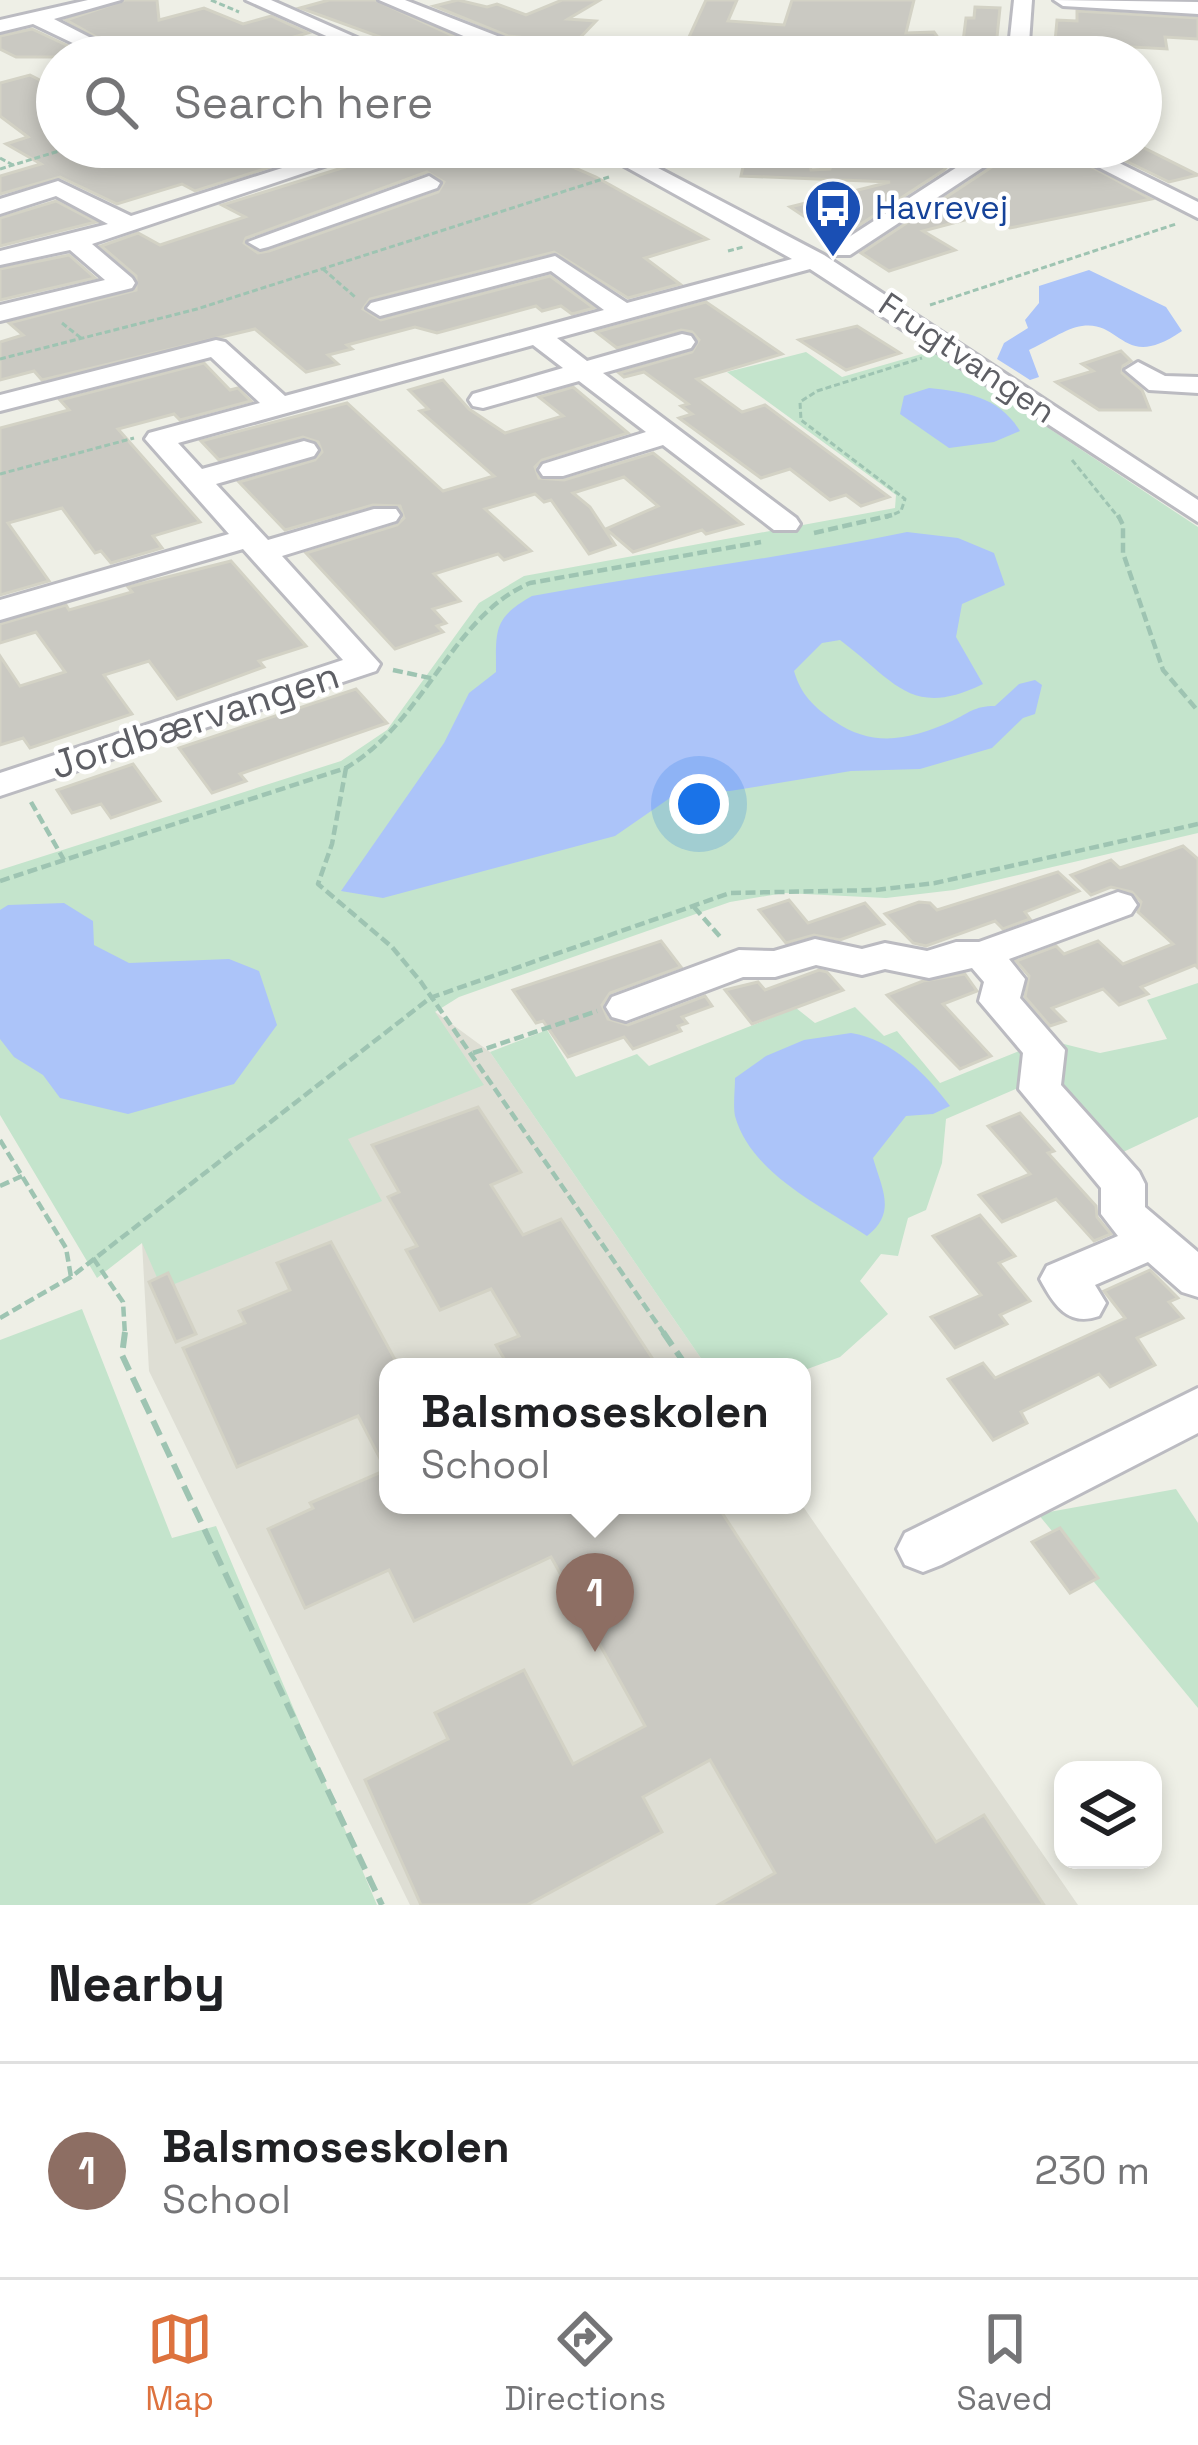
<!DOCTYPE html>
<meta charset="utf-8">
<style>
:root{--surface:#fff;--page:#f2f2f2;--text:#202124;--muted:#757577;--line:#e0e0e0;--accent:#dd723e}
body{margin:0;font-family:"Space Grotesk",sans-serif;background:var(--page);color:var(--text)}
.controls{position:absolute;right:36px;bottom:36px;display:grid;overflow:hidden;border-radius:24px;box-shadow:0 6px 18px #0003}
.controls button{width:108px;height:108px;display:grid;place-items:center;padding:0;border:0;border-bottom:3px solid var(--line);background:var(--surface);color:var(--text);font:60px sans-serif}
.you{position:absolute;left:699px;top:804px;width:42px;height:42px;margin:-30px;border:9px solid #fff;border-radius:50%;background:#1a73e8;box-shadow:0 0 0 18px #1a73e833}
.badge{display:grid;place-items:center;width:78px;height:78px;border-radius:50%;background:var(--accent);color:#fff;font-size:39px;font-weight:700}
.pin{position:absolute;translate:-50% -99px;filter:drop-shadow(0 3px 6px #0008)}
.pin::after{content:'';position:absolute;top:63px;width:42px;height:36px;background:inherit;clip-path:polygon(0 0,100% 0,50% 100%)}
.popup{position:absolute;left:379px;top:1358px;width:432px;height:156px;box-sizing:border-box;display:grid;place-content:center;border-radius:24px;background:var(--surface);filter:drop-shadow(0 3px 9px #0005);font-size:39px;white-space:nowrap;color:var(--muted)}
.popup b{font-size:45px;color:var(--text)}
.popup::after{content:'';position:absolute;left:50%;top:100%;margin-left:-24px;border:24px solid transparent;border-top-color:var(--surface)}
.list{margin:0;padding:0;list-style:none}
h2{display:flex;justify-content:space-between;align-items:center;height:156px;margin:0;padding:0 48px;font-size:51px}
h2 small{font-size:39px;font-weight:400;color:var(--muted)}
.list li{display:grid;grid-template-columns:78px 1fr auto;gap:36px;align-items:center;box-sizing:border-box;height:216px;padding:0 48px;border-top:3px solid var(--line)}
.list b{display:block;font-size:45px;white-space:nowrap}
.list p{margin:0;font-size:39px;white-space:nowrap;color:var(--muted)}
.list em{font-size:39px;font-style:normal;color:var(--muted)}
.icon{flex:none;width:66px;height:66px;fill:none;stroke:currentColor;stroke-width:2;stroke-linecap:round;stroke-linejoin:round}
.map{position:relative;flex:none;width:1198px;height:1905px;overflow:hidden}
.search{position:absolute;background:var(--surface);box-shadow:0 6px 18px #0003;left:36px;right:36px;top:36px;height:132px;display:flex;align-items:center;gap:30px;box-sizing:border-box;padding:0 42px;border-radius:66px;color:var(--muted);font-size:45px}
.sheet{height:372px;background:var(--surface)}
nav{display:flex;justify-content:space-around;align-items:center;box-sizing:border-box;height:168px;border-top:3px solid var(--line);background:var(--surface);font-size:33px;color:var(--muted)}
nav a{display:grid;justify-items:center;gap:6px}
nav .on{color:var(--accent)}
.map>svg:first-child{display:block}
</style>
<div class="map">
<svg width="1198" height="1905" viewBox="0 0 1198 1905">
<rect width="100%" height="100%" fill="#eeefe6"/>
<!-- education -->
<path fill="#deded4" d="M434,1011l56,41 217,315h-319v138h414l276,400h-668l-261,-534 -7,-129z"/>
<!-- green -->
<g fill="#c4e4cc">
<path d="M932,351l266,176v306l-244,57 -68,8 -102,-5 -54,9 -271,95 -24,15 49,73 -136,54 34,62 -220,88 -20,-46 -45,35 -97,-163v-245l341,-109 46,-31 92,-127 45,-27 371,-68 1,-13 -169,-123 79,-20 36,25z"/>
<path d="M1198,983v134l-77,36 -64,-69 3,-41 40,10 67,-14 -20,-39z"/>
<path d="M855,1007l29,29 13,-5 43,52 84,-34 -6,39 -72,31 -4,44 -16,47 -18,8 -10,38 -17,-2 -21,27 28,33 -48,43 -38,14v-4h-95l-217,-315 57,-22 29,47 61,-23 12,12 147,-58 19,15z"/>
<path d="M82,1309l90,229 44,-12 161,379h-377v-565z"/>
<path d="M1176,1489l22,34v185l-160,-194z"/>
</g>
<!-- water -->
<g fill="#acc4f9">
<path d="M1089,270l77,37 16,24c-59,41 -60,-11 -100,-5 -16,2 -37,17 -53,24l10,27 -9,3 -33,-21 7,-16 24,-15 -3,-8 14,-17v-17z"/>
<path d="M929,388c38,4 70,9 91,43l-26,11 -45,6 -49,-34 4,-18z"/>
<path d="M907,532l51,6 36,15 11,32 -43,19 -6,33 27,47c-72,35 -87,-2 -143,-44l-18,3 -28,28c7,24 20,36 40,50 39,27 76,19 118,0 17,-8 22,-15 43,-15l24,-22 16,-4 7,5 -7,29 -12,4 -31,30 -72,21 -69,2 -121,20h-50l-65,45 -232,62 -42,-7 103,-148 25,-50 27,-21c0,-42 -3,-54 36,-76 125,-23 251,-38 375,-64z"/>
<path d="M64,903l29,18 1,24 35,18 100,-4 30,12 18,54 -43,59 -106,30 -68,-16 -17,-23 -29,-18 -14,-18v-129l8,-5z"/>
<path d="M851,1033c42,7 75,41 99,73l-17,8 -27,2 -33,42c9,31 24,55 -6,78 -45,-30 -116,-62 -132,-120 -2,-11 0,-26 0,-38l31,-22 38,-16z"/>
</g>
<!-- building -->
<g fill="#cac9c2" stroke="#d3d2c5" stroke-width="3" fill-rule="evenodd">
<path d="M125,0h32l2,20 45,-12 39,16 28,-8 37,17 -84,24 -9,-4 -83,4 -66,-37z"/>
<path d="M329,0h46l100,46 -40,11 -135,-49z"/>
<path d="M458,0l29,7 10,-3 29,11 36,-15h38l-32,19 28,2 -21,22 -67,-7 -74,-30z"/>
<path d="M706,0h31l-9,21 56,4 8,-25h122l-8,33 28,-1 18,25 -178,-2 -90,-7z"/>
<path d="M975,7l25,1 -5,49h-34l5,-39h8z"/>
<path d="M1077,11l121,7v21l-33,-2 2,12 -51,-3 1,5 -13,-1 1,7h-44l-2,-15h-4l2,-22 20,1z"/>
<path d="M32,29l60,28h-76l-16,-8v-13z"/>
<path d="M30,75l27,14v58h146l-7,6 7,11 18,-1 27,-16h60l10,5 -123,39 -13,-7 -65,20 -57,-27 -60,17v-18l41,-12 -35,-20 22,-7 -28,-21v-33z"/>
<path d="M410,147h23l29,13 38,-13h27l69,30 111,62 -62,19 35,26 -52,14 -74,-46 -184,47 -7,10 18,11 169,-44 44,32 -22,6 -11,-8 -19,5 -6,-5 -99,27 -22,-6 -68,18 5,4 -24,6 10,9 -32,8 -51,-43 -213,51 -8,-9 -34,9v-38l23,-7 -14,-12 127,-33v-14l-35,-30 37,-13 22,12 85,-28 -23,-12zM427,172l17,10 -6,10 -169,59 -11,2 -14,-10 2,-5z"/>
<path d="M747,147h59l5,23 19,-1 7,-22h126l-19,23 -106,69 -48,-32 100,-25 -149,-6z"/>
<path d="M1047,147h8l96,52 -141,29 -19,-15 -68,18 32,19 -66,21 -28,-18 146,-96z"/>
<path d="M1097,147h45l56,28 -29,7z"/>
<path d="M56,201l40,21 -96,24v-28z"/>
<path d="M69,255l26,23 -95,22v-31z"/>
<path d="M706,302l76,52 -85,25 45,33 23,-7 124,92 -28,9 -15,-11 -16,5 -40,-31 -29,9 -82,-60 13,-4 -11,-8 7,-2 -44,-32 -20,5 -5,-4 73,-21 7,-12 -7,-8 -11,-2 -64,18 -21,-16z"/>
<path d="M857,326l43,27 -54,17 -47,-30z"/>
<path d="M1121,351l10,10 -8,5 -1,7 20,17 8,20h-51l-43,-28 37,-11 -11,-7z"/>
<path d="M204,363l26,27 8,-2 13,13 -71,19 -6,-6 -56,15 82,93 -47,14 9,12 -51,15 -10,-12 -6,2 -33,-45 -54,15 41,58 -49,14v-167l69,-18 -9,-10z"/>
<path d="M443,380l26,29 36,24 58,-17 -24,-19 34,-10 55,46 -86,27 -7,7 4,11 25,2 89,-27 89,71 -36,10 -4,-4 -69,22 -27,-23 52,-23 -34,-29 -51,16 17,14 25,38 -26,9 -38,-54 -7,2 -9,-8 -50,15 46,42 -27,9 -6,-6 -64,20 26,27 -27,8 13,14 -9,3 6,6 -48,17 -89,-96 91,-28 7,-7 -4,-12 -27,-1 -88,25 -46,-48 76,-22 7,-8 -4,-10 -15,-5 -84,23 -18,-19 146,-38 96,88 51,-15 -74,-65 8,-2 -19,-19z"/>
<path d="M231,561l75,85 -47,15 5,6 -87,32 -28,-38 -45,14 28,39 -102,34 -7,-10 -23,7v-89l20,30 45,-14 -29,-40 -36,11v-19l66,-19 3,5 63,-18 -4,-5z"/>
<path d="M356,689l31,34 -147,51 6,7 -34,12 -33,-45z"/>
<path d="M133,764l27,37 -49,17 -10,-14 -29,9 -15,-23z"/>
<path d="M1183,846l15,13v109l-3,-3 -54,22 7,7 -29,11 -16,-16 -51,19 13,13 -15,5 -25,-29 4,-21 -13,-15 40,-15 8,8 34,-13 25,23 50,-20 -35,-32 3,-10 -9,-10 -21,-5 -20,8 -20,-20 40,-15 9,8z"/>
<path d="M1058,872l21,19 -54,21 5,7 -27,10 -8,-8 -69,25 -13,-3 -28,-29 34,-12 11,1 7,7z"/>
<path d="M789,900l19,23 57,-20 19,21 -44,16 -26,-5 -28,8 -27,-33z"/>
<path d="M661,941l20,26 -71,26 -8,12 6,14 20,6 77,-29 7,10 -30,11 5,6 -9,3 3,5 -48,18 -9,-12 -56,20 -25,-36 -7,2 -23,-33z"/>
<path d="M819,970l8,2 16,18 -91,34 -27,-34 33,-8 7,8z"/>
<path d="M965,974l12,17 -34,13 48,52 -31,13 -73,-74 36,-14z"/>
<path d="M478,1107l43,65 -30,13 32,50 38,-16 97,148h-149l-13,-22 23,-9 -28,-47 -51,21 -34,-60 11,-4 -29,-49 11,-5 -27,-47z"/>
<path d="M1020,1113l34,38 -6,2 48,53 1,11 14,17 -17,7 -38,-42 -54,23 -23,-27 51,-21 -42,-48z"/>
<path d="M980,1215l35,41 -16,7 31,38 -30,14 7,9 -52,24 -24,-31 50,-22 -48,-59z"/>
<path d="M331,1242l68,125h-11v138h329l219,337 48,-27 60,90h-326l57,-32 -65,-113 -67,37 19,35 -135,73h-106l-56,-125 83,-41 -13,-26 89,-43 49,94 72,-38 -94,-169 -137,64 -25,-51 -84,38 -37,-79 45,-21 -3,-5 76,-33 -28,-54 -121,51 -54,-119 62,-25 -6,-12 51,-21 -13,-27z"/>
<path d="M1150,1270l28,28 -9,4 14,16 -46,20 18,27 -45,22 -11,-13 -78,38 6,11 -34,17 -45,-61 35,-16 12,15 130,-60 -21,-27z"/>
<path d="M168,1273l28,61 -20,8 -27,-60z"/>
<path d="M1060,1528l38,50 -28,15 -38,-51z"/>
</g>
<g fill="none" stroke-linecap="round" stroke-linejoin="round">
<!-- minor casing -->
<g stroke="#bbbbc1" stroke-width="6">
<g id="minor">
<path d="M88,0h33l-67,19 74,38h-26l-69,-33 -33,8v-12z"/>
<path d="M246,0h25l129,57h-27z"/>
<path d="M379,0h26l115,45 145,6 10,6h-207l26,-8z"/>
<path d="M1014,0h18l-4,57h-20z"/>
<path d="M1054,0l144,2v12l-135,-8z"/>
<path d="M211,147h33l-25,12h-16l-3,-5z"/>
<path d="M348,147h33l-289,97 40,34 3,5 -3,5 -132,33v-16l105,-25 -35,-30 -70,15v-14l108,-27 -52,-28 -56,18v-15l58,-18 73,35z"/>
<path d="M590,147h28l206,108 374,245v22l-388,-253 -253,69 30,23 95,-27 9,2 4,6 -4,6 -88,25 193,145 4,6 -4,6h-22l-111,-85 -100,31h-20l-4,-6 4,-6 103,-32 -67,-51 -96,27 -10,-2 -4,-6 4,-6 90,-26 -30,-23 -355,98 24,26 102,-28 10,3 4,6 -4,6 -98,28 52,56 106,-31h22l4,6 -4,6 -114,35 98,108 -4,7 -376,125v-23l343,-113 -100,-111 -243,71v-20l229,-66 -84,-95 4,-6 111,-30 -49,-46 -211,54v-16l216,-55 9,2 60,54 319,-86 -53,-39 -171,45 -13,-8 4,-5 184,-47 72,47 165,-44z"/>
<path d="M811,147h22l-6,18h-16z"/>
<path d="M988,147h26l-164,108h-18l-3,-5z"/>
<path d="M1059,147h28l111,55v16z"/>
<path d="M429,176l11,7 -3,5 -169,59 -8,2 -12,-7z"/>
<path d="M1138,362l27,14 33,1v16l-49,-3 -24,-20z"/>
<path d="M1118,892l13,4 6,9 -6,9 -122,45 16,20 -5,19 45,52 -4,35 78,87 6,12v23l53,45v45l-16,-5 -34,-30 -53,23 11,18 -7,13c-31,11 -45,-11 -59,-37l7,-13 71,-30 -17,-22v-26l-82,-99 4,-36 -44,-52 5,-19 -12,-14 -43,10 -44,-9 -23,6 -46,-10 -41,12h-32l-117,44 -14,-4 -6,-10 6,-10 127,-47 35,1 41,-12 47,10 23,-6 42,8 29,-9h23z"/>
<path d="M1198,1388v45l-257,132 -18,7 -18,-7 -8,-16 8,-16z"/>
</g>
</g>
<!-- path-far2 -->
<g stroke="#9ec4b2" stroke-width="3" stroke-dasharray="6 3" stroke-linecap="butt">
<path d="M211,0l28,12"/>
<path d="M315,57l13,-3"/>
<path d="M554,147l27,12"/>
<path d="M0,158l13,7"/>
<path d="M0,169l72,-22"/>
<path d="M728,251l15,-4"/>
<path d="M323,269l32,28"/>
<path d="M930,305l246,-81"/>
<path d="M62,323l19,15"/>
<path d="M0,359l197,-50 412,-132"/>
<path d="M1072,460l47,58"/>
<path d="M0,474l134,-36"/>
<path d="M886,518l15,-7 4,-12 -104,-79 -1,-18 17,-11 105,-33"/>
</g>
<!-- path-far1 -->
<g stroke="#9ec4b2" stroke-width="4.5" stroke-dasharray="10 4.5" stroke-linecap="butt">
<path d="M1118,515l5,10v28l40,117 35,41"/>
<path d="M814,533l78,-18"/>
<path d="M393,670l42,9"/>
<path d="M346,768l-14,76 -14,40 74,63 29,35 244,353"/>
<path d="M31,802l33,58"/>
<path d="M0,881l346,-113c80,-48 106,-152 184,-185l231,-41"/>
<path d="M694,907l28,32"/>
<path d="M473,1053l124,-42"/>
<path d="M0,1140l66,108 5,29"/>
<path d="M0,1186l22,-10"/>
<path d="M93,1258l30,44 2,33"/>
<path d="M0,1318l71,-41 359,-279 300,-105 146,-3 59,-7 263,-59"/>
</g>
<!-- path -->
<g stroke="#9ec4b2" stroke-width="6" stroke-dasharray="16 8" stroke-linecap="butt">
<path d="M125,1332l-3,23 260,550"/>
<path d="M663,1332l24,35"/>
</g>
<!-- minor -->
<use href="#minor" fill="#fff" fill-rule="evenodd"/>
</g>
<!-- icons -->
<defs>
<g id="bus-pin" transform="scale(3)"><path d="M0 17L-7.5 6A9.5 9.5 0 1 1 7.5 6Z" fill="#1a4fb4" stroke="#fff"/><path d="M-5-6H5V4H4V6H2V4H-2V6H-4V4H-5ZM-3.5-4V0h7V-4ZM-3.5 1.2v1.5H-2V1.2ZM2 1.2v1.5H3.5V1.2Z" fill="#fff"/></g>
</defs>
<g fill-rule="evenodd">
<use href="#bus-pin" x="833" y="208"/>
</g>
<g text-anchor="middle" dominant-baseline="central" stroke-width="9" stroke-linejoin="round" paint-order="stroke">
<!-- far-transit labels -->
<g font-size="33" fill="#164399" stroke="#fff" text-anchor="start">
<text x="875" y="208">Havrevej</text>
</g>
<!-- far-street labels -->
<g font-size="33" fill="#5e5f65" stroke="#fff">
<text transform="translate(967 358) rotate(34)">Frugtvangen</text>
</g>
<!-- street labels -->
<g font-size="39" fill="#5e5f65" stroke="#fff">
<text transform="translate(195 720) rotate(-18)">Jordbærvangen</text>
</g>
</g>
</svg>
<div class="controls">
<button><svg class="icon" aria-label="layers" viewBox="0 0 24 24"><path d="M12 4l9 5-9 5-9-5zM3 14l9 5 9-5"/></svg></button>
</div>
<div class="you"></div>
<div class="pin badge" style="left:595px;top:1652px;background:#8d6e63">1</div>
<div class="popup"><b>Balsmoseskolen</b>School</div>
<div class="search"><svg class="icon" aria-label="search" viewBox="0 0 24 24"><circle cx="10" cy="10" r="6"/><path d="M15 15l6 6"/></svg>Search here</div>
</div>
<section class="sheet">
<h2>Nearby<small></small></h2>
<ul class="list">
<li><span class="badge" style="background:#8d6e63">1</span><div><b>Balsmoseskolen</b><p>School</p></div><em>230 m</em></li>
</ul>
</section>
<nav>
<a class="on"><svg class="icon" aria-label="map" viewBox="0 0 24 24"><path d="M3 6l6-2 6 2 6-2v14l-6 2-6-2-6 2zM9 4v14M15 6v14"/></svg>Map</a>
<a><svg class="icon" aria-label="directions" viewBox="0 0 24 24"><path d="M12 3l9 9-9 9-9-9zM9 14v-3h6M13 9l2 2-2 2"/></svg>Directions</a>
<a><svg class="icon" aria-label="saved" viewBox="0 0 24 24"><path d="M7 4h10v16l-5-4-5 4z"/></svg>Saved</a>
</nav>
